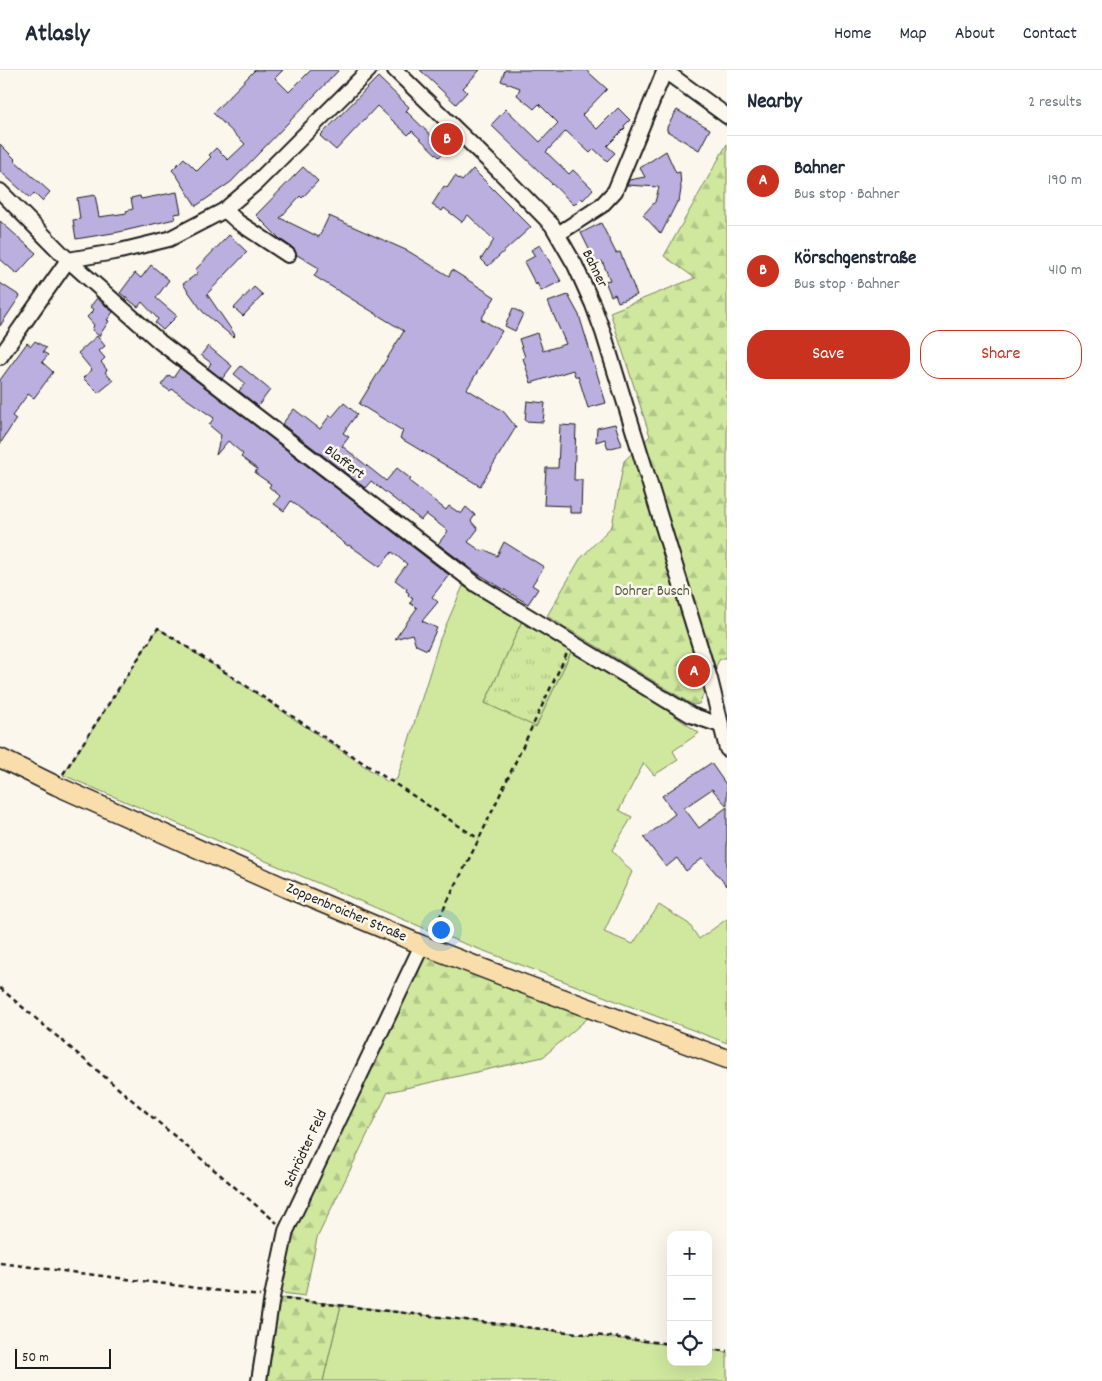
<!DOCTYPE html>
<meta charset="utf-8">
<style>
:root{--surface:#fff;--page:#f2f2f3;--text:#1f2937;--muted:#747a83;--line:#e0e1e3;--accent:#c8321e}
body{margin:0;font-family:Dekko,sans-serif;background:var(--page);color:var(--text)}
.controls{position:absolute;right:15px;bottom:15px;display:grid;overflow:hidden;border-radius:10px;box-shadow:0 5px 20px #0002}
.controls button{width:45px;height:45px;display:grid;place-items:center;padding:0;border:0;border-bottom:1px solid var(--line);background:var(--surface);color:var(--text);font:25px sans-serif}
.scale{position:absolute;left:15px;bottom:12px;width:96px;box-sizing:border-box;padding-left:5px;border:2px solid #1c1c1c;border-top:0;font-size:14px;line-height:18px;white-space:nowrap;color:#1c1c1c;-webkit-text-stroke:4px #fbf7ec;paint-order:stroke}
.you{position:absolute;left:440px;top:859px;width:18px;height:18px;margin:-12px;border:4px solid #fff;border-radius:50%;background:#1a73e8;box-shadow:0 0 0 8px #1a73e833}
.badge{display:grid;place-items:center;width:32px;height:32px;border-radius:50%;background:var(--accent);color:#fff;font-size:16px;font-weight:700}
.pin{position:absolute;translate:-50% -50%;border:2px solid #fff;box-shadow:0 1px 5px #0006}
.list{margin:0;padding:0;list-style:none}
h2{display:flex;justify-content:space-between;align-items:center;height:65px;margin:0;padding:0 20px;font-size:21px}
h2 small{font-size:16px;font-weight:400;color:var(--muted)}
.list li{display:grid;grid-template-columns:32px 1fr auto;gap:15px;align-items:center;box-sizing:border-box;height:90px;padding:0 20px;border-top:1px solid var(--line)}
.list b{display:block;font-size:19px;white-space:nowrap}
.list p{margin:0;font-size:16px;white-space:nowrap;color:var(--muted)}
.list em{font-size:16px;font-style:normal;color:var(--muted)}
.actions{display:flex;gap:10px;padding:15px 20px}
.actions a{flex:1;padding:11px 0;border:1px solid var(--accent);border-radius:20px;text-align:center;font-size:18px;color:var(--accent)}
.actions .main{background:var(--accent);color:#fff}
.icon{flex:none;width:28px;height:28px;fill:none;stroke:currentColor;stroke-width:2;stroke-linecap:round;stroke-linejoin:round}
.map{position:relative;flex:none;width:727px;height:1311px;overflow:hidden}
header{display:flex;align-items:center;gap:30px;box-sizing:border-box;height:70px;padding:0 25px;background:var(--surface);border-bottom:1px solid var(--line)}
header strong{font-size:24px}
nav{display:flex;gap:28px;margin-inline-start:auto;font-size:18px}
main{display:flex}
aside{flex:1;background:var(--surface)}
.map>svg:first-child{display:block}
</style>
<header>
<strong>Atlasly</strong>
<nav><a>Home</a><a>Map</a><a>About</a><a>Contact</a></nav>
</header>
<main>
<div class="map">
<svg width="727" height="1311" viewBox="0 0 727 1311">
<defs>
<pattern id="forest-firs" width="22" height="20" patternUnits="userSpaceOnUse" patternTransform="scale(1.25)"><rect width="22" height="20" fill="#cfe89e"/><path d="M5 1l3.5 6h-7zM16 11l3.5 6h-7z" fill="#b1c688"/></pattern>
<pattern id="park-tufts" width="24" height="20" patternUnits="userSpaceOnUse" patternTransform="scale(1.25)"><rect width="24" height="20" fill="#cfe89e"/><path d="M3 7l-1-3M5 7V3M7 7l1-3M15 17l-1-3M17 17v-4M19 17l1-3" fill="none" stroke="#b1c688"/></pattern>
</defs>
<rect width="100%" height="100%" fill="#fbf7ec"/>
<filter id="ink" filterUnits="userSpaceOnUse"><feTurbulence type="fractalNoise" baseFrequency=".02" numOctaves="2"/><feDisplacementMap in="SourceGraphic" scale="10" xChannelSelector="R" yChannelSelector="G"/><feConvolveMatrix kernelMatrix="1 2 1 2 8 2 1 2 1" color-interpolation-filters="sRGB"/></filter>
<g filter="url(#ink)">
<!-- grass -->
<g fill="#cfe89e" stroke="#76825d">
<path d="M463,516l59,35 -37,82 51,23 35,-74 84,50 44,31 -26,18 5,9 -24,15 -10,-12 -25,47 13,7 -20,33 20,22 -28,60 29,12 26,-39 30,19 10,15 28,-20v124l-301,-114 -363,-154 95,-147 230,154 9,-3 43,-140z"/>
<path d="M341,1235l330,40v17h37v-12l19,2v29h-404z"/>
</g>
<!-- forest -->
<g fill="url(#forest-firs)" stroke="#76825d">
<path d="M727,74v513l-8,3 -20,44 -6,1 -146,-89 33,-57 32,-33 12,-65 26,-25 -40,-124 85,-34 -31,-22z"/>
<path d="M419,882l169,66 -45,39 -155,35 -71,146 -12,58 -23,-3 -2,-3 7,-40 10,-30z"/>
<path d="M264,1226l77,9 -18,76h-72z"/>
</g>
<!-- park -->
<path fill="url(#park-tufts)" stroke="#76825d" d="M522,551l49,31 -35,75 -51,-24z"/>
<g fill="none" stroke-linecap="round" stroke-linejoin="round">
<!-- stream -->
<path stroke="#55838e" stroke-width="4" d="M670,13l57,42"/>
</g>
<!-- building -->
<g fill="#bbafe0" stroke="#1c1c1c">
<path d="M255,0h28l-8,8 14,14 22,-22h28l-108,112 -35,24 -19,-30 -5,-6 12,-12 13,13 14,-14 -2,-2 7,-7 12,12 17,-16 -32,-31z"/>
<path d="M420,0h60l-17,18 4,4 -11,12z"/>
<path d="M505,0h81l21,19 -25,26 15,14 21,-21 12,12 -6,6 1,2 -18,18 8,7 -8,8 -13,-12 -4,4 -24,-22 -20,21 23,22 4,-4 20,19 -10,11 -2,-2 -7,7 -83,-80 15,-16 34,33 18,-19 -19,-19 -5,5 -17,-14 3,-7 -19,-7z"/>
<path d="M378,7l31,30 -3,4 40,39 -7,7 -27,-26 -4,4 -31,-29 -41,44 -16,-14z"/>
<path d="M677,40l33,19 -11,21 -32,-19v-4z"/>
<path d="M0,74l15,15 -1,1 36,32 -8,9 -8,-8 -4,5 -30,-27z"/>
<path d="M666,81l10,22 4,-1 1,17 -2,13h-2l-16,32 -18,-19 12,-13 4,-15 -32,-2 2,-5 16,-3 -5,-9z"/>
<path d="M303,97l15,14 -16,17 -2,-2 -20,22 39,19 10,-21 79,35 41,25 3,-6 43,27 -14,22 21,12 -35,58 36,22 13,16 -36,59 -80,-48 3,-7 -44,-27 45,-73 -90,-55 5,-8 -22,-13 -4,-7 -13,-9 -24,-24z"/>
<path d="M473,99l58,58 -43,39 -7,-7 13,-19 -26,-25 -6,7 -18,-14 -2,3 -10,-6 12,-19 3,2 8,-12 7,5z"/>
<path d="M177,122l4,21 -7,1 1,5 -56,13 -43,7 -3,-19 7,-1 -3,-21 18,-3 4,22 28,-4 -1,-2 7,-2 -2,-11 9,-2 1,3z"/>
<path d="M0,151l36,32 -19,21 -17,-15z"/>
<path d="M601,153l15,30 4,-1 17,43 -19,7 -3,-8 -4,2 -6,-15 5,-1 -8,-19 -6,2 -15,-30z"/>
<path d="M229,165l18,17 -40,42 28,41 -2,2 -30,-25 -20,-28 15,-11 -3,-3z"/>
<path d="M540,175l21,36 -20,10 -4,-8 -1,2 -12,-23 11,-6 -4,-6z"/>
<path d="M151,195l18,15 -13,18 21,18 -14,14 -8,-7 3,-4 -16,-17 -4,5 -18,-14 15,-20 6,5z"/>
<path d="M0,213l20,13 -20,30z"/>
<path d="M254,217l9,8 -20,21 -9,-8z"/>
<path d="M568,225l11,20 27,88 -18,5 -10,-32h-3l-2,-6 -42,13 -8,-25 2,-1 -6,-18 18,-6 6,18 23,-7 -18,-42z"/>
<path d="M97,228l16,14 -6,8 2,1 -10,15 -7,-6 2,-5 -7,-8 7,-7 -4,-3z"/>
<path d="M513,238l10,6 -8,17 -10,-5z"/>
<path d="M97,266l8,10 -6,5 6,7 -4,4 6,8 -2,2 8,9 -15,12 -15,-15 9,-8 -14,-17z"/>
<path d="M35,271l11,7 -3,4 5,3 -6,7 11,10 -19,26 -6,-4 -16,22 4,3 -16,25v-64l27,-37 4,3z"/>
<path d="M208,276l24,20 -10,13 -14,-11 3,-5 -10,-8z"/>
<path d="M241,296l29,24 -12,16 -19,-15 6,-8 -11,-9z"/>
<path d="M180,298l269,207 -17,22 6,5 -16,19 15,7 -10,22 -11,-5 -4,-11 -17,5 22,-31 -7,-5 3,-4 -5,-4 1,-2 -3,-2 1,-2 -12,-9 12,-16 -15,-12 -12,15 -31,-22 -1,1 -57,-45 -7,10 -10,-7 6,-8 -11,-9 2,-3 -16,-11 2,-4 -16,-12 2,-3 -15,-13 -12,14 5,-20 -12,-10 5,-7 -42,-29 -2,2 -9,-6 8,-10 4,3z"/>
<path d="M527,331l18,2 -2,19 -18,-1z"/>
<path d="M344,333l13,11 -14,19 6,4 -7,9 44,35 11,-13 14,11 -2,2 37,29 3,-4 12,8 5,-7 9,8 -4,6 7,8 -10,13 13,9 5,-1 11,6 7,-14 40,25 -12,18 6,4 -10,15 -51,-31 -39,-29 10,-13 -22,-17 -5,6 -50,-39 -6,7 -83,-64 12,-15 26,20 10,-14 2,2z"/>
<path d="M615,354l7,21 -14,4 -3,-10 -9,3 1,-14z"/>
<path d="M560,355l16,1 -2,54h8l-1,33h-11v-7l-26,-1 2,-37h12z"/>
<path d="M711,693l16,23v20l-15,-17 -28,19 15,20 28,-21v79l-24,-28 -17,13 -9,-13 -11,9 -22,-29 31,-24 -13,-18z"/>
</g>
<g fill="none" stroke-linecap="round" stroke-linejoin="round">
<!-- minor casing -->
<g stroke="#1c1c1c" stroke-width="18">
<g id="minor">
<path d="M395,0l103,100 54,55 23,40 18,40 10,27 107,347 17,70"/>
<path d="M665,1l62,45"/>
<path d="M0,121l68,69 92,82 317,243 214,130 29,10"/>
<path d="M225,140l13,12 50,33"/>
<path d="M558,164l43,-28 14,-15 50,-121"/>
<path d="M68,190l52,-9 49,-12 54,-28 33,-28 113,-113"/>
<path d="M0,287l68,-97"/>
<path d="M259,1311l13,-84 14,-66 136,-286"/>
</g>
</g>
<!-- major casing -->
<g stroke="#1c1c1c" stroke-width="21">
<path id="major" d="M0,688l57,28 229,102 136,57 99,38 206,76"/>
</g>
<!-- path -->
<g stroke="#1c1c1c" stroke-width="2.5" stroke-dasharray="5 4" stroke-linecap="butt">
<path d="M63,704l95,-146 321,211"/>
<path d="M431,864l48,-95 88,-186"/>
<path d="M0,918l277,235"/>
<path d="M0,1193l260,33"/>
<path d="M285,1229l386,45"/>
<path d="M708,1279l19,2"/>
</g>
<!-- minor -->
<use href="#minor" stroke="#fbf7ec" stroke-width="14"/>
<!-- major -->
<use href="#major" stroke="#f9deab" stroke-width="18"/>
</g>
</g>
<g text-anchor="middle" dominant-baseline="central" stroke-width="5" stroke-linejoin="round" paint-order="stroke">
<!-- street labels -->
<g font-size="15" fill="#1c1c1c" stroke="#fbf7ec">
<text transform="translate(594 199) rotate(64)">Bahner</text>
<text transform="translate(344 393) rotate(37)">Blaffert</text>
<text transform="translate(346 843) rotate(23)">Zoppenbroicher Straße</text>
<text transform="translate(306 1079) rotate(-65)">Schrödter Feld</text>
</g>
<!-- park labels -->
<g font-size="15" fill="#525943" stroke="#fbf7ec">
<text x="652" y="522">Dohrer Busch</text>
</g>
</g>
</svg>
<div class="controls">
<button>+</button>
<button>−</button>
<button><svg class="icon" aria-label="locate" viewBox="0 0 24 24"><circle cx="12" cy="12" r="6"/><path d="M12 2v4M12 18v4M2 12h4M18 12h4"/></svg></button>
</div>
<div class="scale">50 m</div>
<div class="you"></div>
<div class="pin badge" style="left:694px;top:601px">A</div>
<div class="pin badge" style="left:447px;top:69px">B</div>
</div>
<aside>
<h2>Nearby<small>2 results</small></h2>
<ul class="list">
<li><span class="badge">A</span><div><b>Bahner</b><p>Bus stop · Bahner</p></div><em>190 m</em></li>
<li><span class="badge">B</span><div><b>Körschgenstraße</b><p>Bus stop · Bahner</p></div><em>410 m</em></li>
</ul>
<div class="actions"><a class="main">Save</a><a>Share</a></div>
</aside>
</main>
